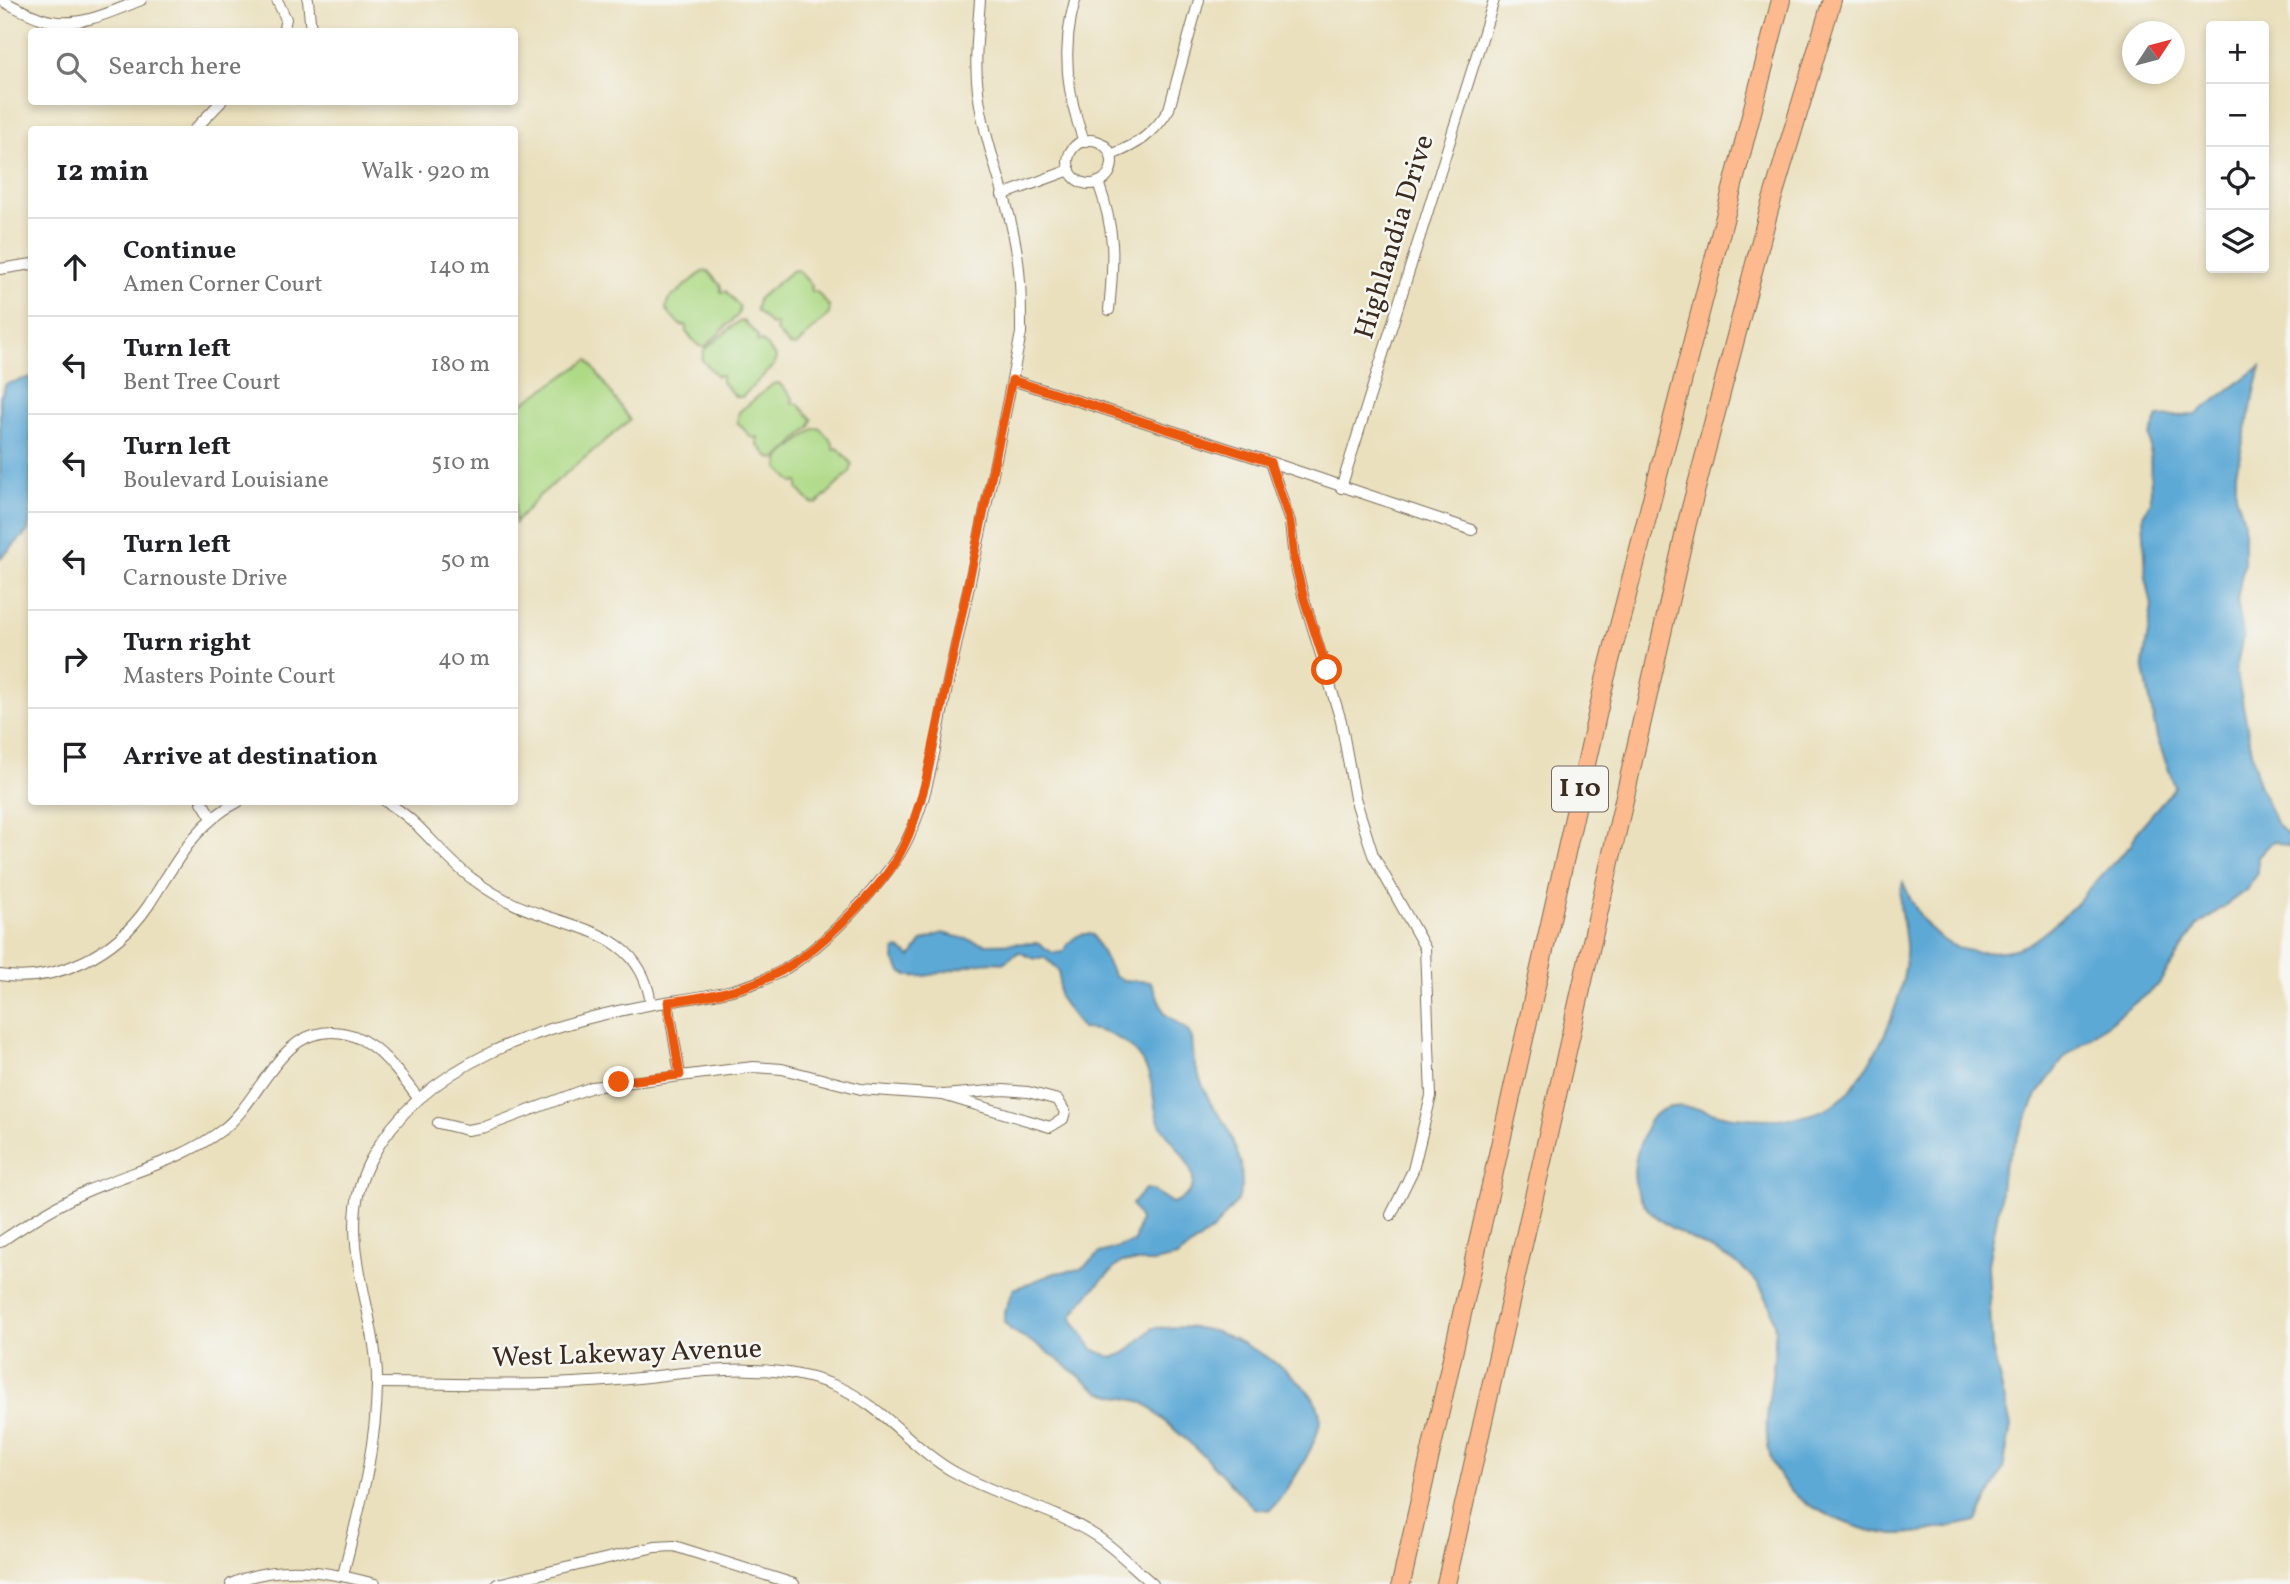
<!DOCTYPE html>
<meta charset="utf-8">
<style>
:root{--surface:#fff;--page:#f2f2f2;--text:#202124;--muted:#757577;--line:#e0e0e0}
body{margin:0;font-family:Vollkorn,serif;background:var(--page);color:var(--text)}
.controls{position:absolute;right:21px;top:21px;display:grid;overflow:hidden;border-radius:7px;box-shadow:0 4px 10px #0003}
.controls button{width:63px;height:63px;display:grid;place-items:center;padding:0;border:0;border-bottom:2px solid var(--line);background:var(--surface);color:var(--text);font:35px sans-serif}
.compass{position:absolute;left:2122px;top:21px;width:63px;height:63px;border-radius:50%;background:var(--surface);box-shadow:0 4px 10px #0003;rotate:54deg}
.stop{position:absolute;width:21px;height:21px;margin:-16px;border:5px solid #ea580c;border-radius:50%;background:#fff}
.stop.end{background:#ea580c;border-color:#fff;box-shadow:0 2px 7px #0008}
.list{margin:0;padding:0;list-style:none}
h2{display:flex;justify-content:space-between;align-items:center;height:91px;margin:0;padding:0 28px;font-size:30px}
h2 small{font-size:23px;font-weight:400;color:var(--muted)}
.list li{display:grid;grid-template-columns:46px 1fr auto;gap:21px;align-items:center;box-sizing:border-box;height:98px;padding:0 28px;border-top:2px solid var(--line)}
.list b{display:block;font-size:26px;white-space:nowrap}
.list p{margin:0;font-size:23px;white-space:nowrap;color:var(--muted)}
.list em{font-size:23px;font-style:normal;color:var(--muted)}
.icon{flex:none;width:38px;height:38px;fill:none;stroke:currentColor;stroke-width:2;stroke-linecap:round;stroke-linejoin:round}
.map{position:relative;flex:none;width:2290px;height:1584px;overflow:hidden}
.search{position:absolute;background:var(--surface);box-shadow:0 4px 10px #0003;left:28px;top:28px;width:490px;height:77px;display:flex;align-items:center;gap:18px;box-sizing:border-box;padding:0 24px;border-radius:7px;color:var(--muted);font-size:26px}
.panel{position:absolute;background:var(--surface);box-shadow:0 4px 10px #0003;left:28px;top:126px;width:490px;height:679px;border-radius:7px}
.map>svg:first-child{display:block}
</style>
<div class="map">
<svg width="2290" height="1584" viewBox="0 0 2290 1584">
<rect width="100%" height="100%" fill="#f6f6f2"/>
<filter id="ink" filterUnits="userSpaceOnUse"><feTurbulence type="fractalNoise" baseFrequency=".0143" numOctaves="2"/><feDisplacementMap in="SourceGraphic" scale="14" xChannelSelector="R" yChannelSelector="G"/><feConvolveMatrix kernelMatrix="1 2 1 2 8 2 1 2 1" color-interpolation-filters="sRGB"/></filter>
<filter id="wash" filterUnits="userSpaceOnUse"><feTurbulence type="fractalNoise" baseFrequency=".00686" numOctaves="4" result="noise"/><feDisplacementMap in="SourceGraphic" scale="28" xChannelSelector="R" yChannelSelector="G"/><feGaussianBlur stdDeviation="1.57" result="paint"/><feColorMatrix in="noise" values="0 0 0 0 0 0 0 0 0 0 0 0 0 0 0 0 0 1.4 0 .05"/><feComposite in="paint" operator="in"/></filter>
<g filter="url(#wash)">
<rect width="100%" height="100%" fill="#eae0bd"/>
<!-- green -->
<g fill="#aeda86" stroke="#748252" stroke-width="2">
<path d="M798,270l14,16 -1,5h5l14,16 -1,7 -33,32 -7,-1 -13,-14 1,-7 -6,1 -15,-15 2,-11 34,-28z"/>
<path d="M708,271l13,15v6l5,-1 14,16 -2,8 -33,32 -6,-1 -13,-14v-7l-5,1 -15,-16 2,-10 34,-28z"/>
<path d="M744,321l14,15 -1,6 5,-1 14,16 -2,8 -32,32 -7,-1 -13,-14v-7l-5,1 -15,-16 2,-10 34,-28z"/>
<path d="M588,360l42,60 -91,76 -24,27v-115z"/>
<path d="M779,383l14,15 -1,6 5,-1 15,16 -2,8 -33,32 -7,-1 -13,-14 1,-7 -6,1 -15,-16 2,-10 34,-28z"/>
<path d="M820,428l13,15v6l5,-1 14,16 -2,8 -33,32 -6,-1 -13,-14v-7l-5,1 -15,-15 2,-11 34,-28z"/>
</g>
<!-- water -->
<g fill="#5da9d6" stroke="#4c6a7a" stroke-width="2">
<path d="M2261,366l-25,106v23l8,26v41l-7,38 6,36 -7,34 22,112 18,41 14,14v10l-17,-6 -15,16v16l-12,17 -49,36 -39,59 -93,72 -28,38 -34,74 -3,32 -12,63 4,84 19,78 -8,43 -26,52c-69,14 -91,24 -157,-10 -112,-59 -2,-162 -67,-233 -40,-44 -145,-48 -113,-134 3,-7 6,-18 11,-25 18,-25 59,-5 82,-2 31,3 74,5 101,-13 15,-9 26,-27 35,-41 20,-31 39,-82 37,-118 -1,-24 -11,-39 -3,-63 17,41 39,73 88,70 17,-1 30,-2 45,-13 36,-25 63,-64 95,-94l7,-15 37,-43 -18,-49 -14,-74 9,-58 -6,-29 -3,-62 8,-13 -1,-67 8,-18 37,-2z"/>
<path d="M31,377v141l-3,13 -28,28v-162l6,-13z"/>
<path d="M942,933l44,11 52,-1 15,10 10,-1c7,-12 15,-21 30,-17l21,41 9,4 28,2 14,32 22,16 5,8 2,24 7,20 10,22 16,22 14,37 1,24 -4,13 -24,29 -37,28 -23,5h-32c-11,8 -49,46 -50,57l21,30 19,9 13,-5 28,-25c19,-1 40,-2 59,3 30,7 107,52 108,86 0,25 -33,75 -50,93l-16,-2 -55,-57 -56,-49 -43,-10 -56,-43 -33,-19 -7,-8v-10l10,-23 41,-16 26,-4 19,-16 34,-11 6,-22 -8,-16 13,-15 7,1 20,13c47,-15 3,-56 -11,-77 -8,-13 -6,-33 -11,-47 -8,-30 -37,-50 -68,-50l-23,-32v-26l-15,-14 -9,2 -16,-7 -16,11c-33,-6 -77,23 -101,10l-8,-13 1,-10 5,-1 11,8 11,-16z"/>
</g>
</g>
<g filter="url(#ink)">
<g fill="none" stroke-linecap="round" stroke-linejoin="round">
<!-- minor casing -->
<g stroke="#786a56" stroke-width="12">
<g id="minor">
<path d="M0,0c16,7 34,18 51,21 31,6 62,-10 90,-21"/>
<path d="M277,0l9,19 -3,13"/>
<path d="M308,0l3,32"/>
<path d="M1075,0c-14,50 -8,94 9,142"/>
<path d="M194,130l27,-28"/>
<circle cx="1090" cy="162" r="22"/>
<path d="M1111,155c26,-10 43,-21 58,-46l30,-109"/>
<path d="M1098,182c18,50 16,77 11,128"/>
<path d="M1002,195l68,-25"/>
<path d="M0,269l32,-5"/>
<path d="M1012,380l258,82 202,68"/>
<path d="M1270,462l20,60 4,37 10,40 37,122 14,77 18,57 52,93 6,148 -18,74 -22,45"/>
<path d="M1341,488l153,-488"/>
<path d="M202,802l10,16"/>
<path d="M386,802c36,20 55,55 88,78 20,15 41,26 66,34 53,18 102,26 111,90"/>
<path d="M0,975c57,9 116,-22 148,-69 26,-39 46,-83 90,-104"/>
<path d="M668,1002l12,73"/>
<path d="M438,1123l29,7 18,-3 107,-40 161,-20 29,2 79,20 82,6 60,-5 25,2 30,8 7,12 -2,7 -13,8 -107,-32"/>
<path d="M0,1242c28,-19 56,-37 87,-51 48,-21 92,-29 135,-61 32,-23 53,-84 91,-95 50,-15 79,29 105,63"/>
<path d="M378,1383c70,0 142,4 212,-1 84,-4 165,-28 246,4 47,19 77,64 120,87 45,25 97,35 140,63 20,13 38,32 57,48"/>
<path d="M343,1575c15,-62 33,-124 34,-189 2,-75 -46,-154 -6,-227 52,-98 175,-135 277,-154 45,-8 91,-11 132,-33 38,-21 84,-69 110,-104 39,-51 45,-128 59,-190 25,-114 50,-229 72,-345 0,-30 0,-61 -6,-91 -9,-51 -31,-99 -37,-151 -4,-30 0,-61 2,-91"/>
<path d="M231,1584c47,-22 96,-13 144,0"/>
<path d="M497,1584l158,-37 19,-1 120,38"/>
</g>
</g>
<!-- motorway casing -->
<g stroke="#786a56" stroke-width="20">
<g id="motorway">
<path d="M1401,1584l204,-904 176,-680"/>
<path d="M1446,1584l241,-1061 82,-313 63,-210"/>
</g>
</g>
<!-- minor -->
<use href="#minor" stroke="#fff" stroke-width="10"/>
<!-- motorway -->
<use href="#motorway" stroke="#fcba8e" stroke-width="18"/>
</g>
</g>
<g fill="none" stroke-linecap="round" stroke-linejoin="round" filter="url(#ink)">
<!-- route -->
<path stroke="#ea580c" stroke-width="9" d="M619,1082l61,-7 -12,-73c38,-5 79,-12 113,-31 33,-18 91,-74 112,-106 17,-26 25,-55 33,-84l86,-401 258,82 20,60 4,37 10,40 23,71"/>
</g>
<g text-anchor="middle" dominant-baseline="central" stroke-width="5" stroke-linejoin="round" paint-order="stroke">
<!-- shield labels -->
<rect fill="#f6f6f2" stroke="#73675e" stroke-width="2" x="1552" y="766.5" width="56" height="45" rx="5"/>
<g font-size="26" font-weight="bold" fill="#3b2a1e">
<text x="1580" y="789">I 10</text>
</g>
<!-- street labels -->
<g font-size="28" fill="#3b2a1e" stroke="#f6f6f2">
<text transform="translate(1395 237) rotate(-73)">Highlandia Drive</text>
<text transform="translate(627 1354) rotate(-2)">West Lakeway Avenue</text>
</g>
</g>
</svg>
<div class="controls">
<button>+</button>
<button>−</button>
<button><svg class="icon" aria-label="locate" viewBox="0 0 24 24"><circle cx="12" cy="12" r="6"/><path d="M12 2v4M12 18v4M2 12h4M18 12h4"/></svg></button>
<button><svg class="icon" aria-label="layers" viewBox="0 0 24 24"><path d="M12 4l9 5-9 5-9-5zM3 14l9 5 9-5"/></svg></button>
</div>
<svg class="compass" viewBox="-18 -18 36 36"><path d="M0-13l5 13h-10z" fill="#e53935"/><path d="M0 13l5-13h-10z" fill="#757577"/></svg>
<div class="stop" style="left:1327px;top:670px"></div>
<div class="stop end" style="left:619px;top:1082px"></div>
<div class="search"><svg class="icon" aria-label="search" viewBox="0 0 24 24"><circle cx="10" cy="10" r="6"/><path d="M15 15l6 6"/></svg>Search here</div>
<section class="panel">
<h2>12 min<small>Walk · 920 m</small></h2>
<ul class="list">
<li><svg class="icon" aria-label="ahead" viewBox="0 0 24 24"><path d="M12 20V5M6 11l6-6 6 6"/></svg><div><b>Continue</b><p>Amen Corner Court</p></div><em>140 m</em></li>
<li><svg class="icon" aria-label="left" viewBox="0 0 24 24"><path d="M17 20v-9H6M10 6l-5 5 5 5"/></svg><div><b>Turn left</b><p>Bent Tree Court</p></div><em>180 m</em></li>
<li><svg class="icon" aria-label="left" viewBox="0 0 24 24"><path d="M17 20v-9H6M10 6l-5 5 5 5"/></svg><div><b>Turn left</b><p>Boulevard Louisiane</p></div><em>510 m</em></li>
<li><svg class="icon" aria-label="left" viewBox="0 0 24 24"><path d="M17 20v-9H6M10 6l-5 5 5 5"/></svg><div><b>Turn left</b><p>Carnouste Drive</p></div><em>50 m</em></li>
<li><svg class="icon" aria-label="right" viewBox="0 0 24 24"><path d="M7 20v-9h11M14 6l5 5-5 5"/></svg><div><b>Turn right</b><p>Masters Pointe Court</p></div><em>40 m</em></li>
<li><svg class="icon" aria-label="arrive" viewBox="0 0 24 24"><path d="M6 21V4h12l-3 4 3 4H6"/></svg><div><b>Arrive at destination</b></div></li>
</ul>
</section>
</div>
